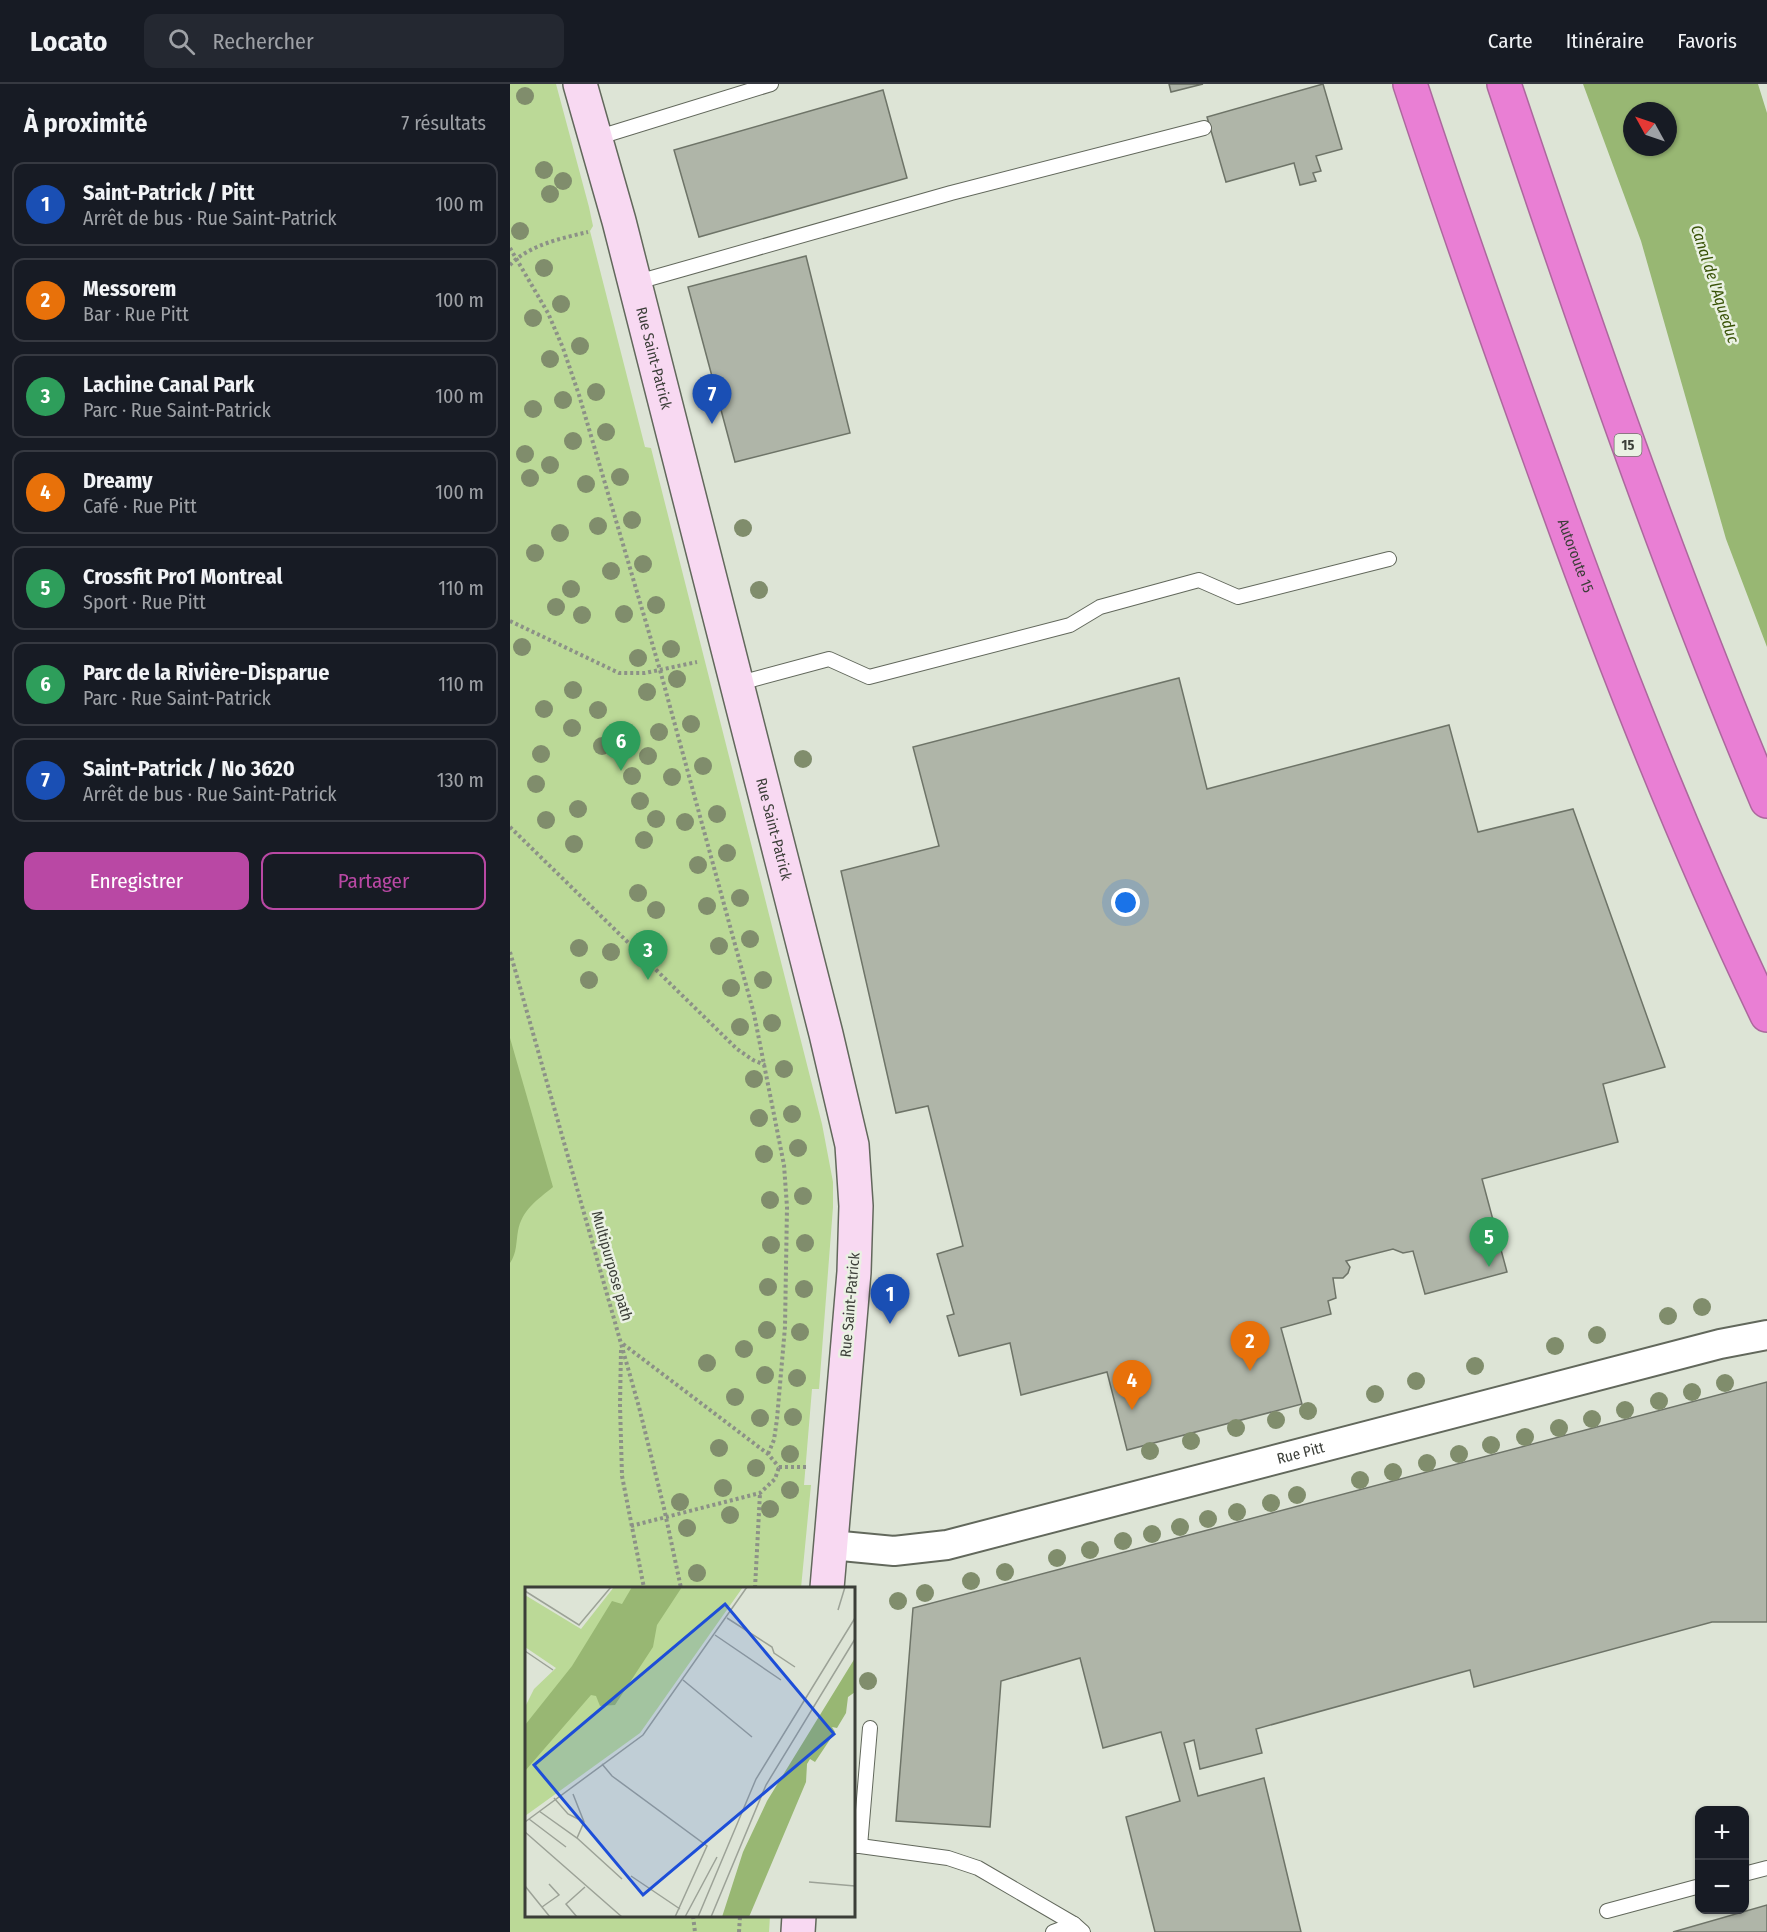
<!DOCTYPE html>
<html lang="fr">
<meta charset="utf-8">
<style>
:root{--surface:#171b24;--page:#242831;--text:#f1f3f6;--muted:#9ea1a6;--line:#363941;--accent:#b948a4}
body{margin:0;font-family:"Fira Sans Condensed",sans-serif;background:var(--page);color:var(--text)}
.controls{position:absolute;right:18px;bottom:18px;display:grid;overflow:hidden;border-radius:12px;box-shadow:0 2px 4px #0004}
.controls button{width:54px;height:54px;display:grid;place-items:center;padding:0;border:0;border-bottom:2px solid var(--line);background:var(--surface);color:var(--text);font:30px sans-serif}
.compass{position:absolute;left:1113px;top:18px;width:54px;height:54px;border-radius:50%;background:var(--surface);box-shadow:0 2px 4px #0004;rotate:310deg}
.you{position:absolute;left:616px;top:819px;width:21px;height:21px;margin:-15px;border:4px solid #fff;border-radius:50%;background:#1a73e8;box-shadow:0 0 0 9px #1a73e833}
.badge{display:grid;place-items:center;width:39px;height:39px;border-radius:50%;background:var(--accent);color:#fff;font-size:20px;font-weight:700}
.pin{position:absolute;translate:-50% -50px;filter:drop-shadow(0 2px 3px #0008)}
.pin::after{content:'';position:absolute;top:32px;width:21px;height:18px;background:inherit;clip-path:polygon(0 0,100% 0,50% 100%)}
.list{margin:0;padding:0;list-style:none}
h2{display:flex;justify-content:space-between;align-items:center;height:78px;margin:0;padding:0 24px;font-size:26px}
h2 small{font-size:20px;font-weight:400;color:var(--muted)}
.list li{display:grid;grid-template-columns:39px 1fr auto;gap:18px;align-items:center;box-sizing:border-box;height:84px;margin:0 12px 12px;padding:0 12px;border:2px solid var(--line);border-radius:12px}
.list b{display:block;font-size:22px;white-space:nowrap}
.list p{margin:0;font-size:20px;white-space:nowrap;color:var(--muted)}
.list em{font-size:20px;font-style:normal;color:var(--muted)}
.actions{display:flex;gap:12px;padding:18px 24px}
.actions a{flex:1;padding:14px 0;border:2px solid var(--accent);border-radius:12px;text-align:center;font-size:21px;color:var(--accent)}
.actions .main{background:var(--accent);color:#fff}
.icon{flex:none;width:33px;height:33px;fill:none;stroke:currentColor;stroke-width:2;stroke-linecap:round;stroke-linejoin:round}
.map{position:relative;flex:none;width:1257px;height:1848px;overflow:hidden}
header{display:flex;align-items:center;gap:36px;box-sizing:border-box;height:84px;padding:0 30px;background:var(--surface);border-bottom:2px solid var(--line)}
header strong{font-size:28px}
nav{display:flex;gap:33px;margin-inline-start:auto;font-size:21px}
.search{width:420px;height:54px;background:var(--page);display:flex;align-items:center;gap:15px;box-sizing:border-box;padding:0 21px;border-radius:12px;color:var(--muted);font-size:22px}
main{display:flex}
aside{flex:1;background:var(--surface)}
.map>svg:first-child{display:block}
</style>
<header>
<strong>Locato</strong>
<div class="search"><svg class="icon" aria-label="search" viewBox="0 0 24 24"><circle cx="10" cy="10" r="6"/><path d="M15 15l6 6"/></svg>Rechercher</div>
<nav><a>Carte</a><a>Itinéraire</a><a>Favoris</a></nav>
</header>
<main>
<aside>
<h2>À proximité<small>7 résultats</small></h2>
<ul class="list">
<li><span class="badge" style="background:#1a4fb4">1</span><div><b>Saint-Patrick / Pitt</b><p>Arrêt de bus · Rue Saint-Patrick</p></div><em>100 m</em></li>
<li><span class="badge" style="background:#e8710a">2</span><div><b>Messorem</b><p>Bar · Rue Pitt</p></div><em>100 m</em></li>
<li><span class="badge" style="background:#2e9e5b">3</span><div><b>Lachine Canal Park</b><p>Parc · Rue Saint-Patrick</p></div><em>100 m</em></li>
<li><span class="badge" style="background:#e8710a">4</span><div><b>Dreamy</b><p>Café · Rue Pitt</p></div><em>100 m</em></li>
<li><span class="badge" style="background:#2e9e5b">5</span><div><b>Crossfit Pro1 Montreal</b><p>Sport · Rue Pitt</p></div><em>110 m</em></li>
<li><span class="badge" style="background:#2e9e5b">6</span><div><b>Parc de la Rivière-Disparue</b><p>Parc · Rue Saint-Patrick</p></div><em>110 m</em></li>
<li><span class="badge" style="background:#1a4fb4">7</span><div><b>Saint-Patrick / No 3620</b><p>Arrêt de bus · Rue Saint-Patrick</p></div><em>130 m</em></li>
</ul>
<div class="actions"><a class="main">Enregistrer</a><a>Partager</a></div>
</aside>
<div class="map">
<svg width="1257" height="1848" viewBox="0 0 1257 1848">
<rect width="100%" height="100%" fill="#dde4d6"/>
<!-- green -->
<path fill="#bbd997" d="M0,0h46l33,123 4,19 -3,5 55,216 6,1 171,676 11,58v25l-14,182h-7l-8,96h7l-10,103h-275v328h244l-1,16h-259z"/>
<!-- water -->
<g fill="#98b773" fill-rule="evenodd">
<path d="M1073,0h175l9,29v534l-41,-108 -85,-298zM1122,27h36v36h-36z"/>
<path d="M0,954l43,149c-16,13 -31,23 -35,44 -2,11 -1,22 -8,32z"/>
</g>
<!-- building -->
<g fill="#afb5a8" stroke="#6e7468" stroke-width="1.5">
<path d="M659,0h34l-32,8z"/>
<path d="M813,0l19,65 -26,7 5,15 -8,2 3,8 -16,4 -6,-22 -68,19 -19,-65z"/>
<path d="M373,6l24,88 -208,59 -25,-87z"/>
<path d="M296,172l44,177 -115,29 -47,-175z"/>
<path d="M669,594l28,111 242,-64 29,107 95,-23 92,258 -62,17 15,58 -136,37 25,93 -82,22 -12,-43 -10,2 -10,-4 -47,12 4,6 -2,6 -5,5h-10l3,20 -8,3 3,13 -50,14 21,76 -175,46 -20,-78 -86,23 -11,-52 -51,13 -12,-40 7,-2 -17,-60 26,-8 -35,-140 -32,7 -55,-242 98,-25 -26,-99z"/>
<path d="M1257,1298v240h-55l-238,65 -4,-17 -214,59 6,24 -62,16 -6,-29 -10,3 14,53 66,-18 37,154h-146l-29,-115 54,-16 -19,-69 -58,16 -23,-90 -79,23 -11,146 -94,-6 17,-213z"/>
<path d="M1257,1821v27h-94z"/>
</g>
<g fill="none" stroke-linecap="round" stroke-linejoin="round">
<!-- service casing -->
<g stroke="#62685c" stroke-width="16">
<g id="service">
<path d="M86,54l175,-54"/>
<path d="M124,199l317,-90 253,-65"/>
<path d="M226,600l93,-25 40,18 201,-52 30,-18 99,-27 39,17 151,-38"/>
<path d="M344,1762h6l10,-118"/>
<path d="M350,1762l88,12 30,10 96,56 9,8"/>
<path d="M1234,1790l23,-6"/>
<path d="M1097,1827l93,-25"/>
<path d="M543,1848l21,-8"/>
</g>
</g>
<!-- minor casing -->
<g stroke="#62685c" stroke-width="32">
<g id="minor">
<path id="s1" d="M321,1461l63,6 53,-6 773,-201 47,-9"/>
</g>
</g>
<!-- secondary casing -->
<g stroke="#62685c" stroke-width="36">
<g id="secondary">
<path id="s2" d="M70,0l39,137 207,813 26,111 4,61 -2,66 -27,316"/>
<path d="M288,1848l1,-16"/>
</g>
</g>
<!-- motorway casing -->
<g stroke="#ac689d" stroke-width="36">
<g id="motorway">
<path id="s3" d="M900,0c45,137 93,272 142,407 64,178 133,353 215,524"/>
<path d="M994,0c81,242 164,482 263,717"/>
</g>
</g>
<!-- path -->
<g stroke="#8c9187" stroke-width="4" stroke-dasharray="3 3" stroke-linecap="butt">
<path d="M0,164l38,65 15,35 16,47 81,275 94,344 30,151 3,42 -2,120 -8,92 -3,21 -6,14"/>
<path d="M0,181c19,-20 52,-27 78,-33"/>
<path d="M0,537l109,52h26l52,-11"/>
<path d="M0,743l227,222 16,11 12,5"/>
<path d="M0,868l129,455 25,101 17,80"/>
<path d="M113,1260l145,110 11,13"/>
<path d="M111,1266l-1,55 2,71 22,112"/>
<path d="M269,1383h27"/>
<path d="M121,1442l129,-33 15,-14 4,-12"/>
<path d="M245,1504l5,-95"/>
<path d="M183,1832l2,16"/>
<path d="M229,1848l1,-16"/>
</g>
<!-- service -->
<use href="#service" stroke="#fff" stroke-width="14"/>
<!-- minor -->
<use href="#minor" stroke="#fff" stroke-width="28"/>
<!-- secondary -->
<use href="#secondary" stroke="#f8d9f2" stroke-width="33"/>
<!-- motorway -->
<use href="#motorway" stroke="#e97fd4" stroke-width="33"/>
</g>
<!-- trees -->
<g fill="#808d6c">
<circle cx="15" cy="12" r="9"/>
<circle cx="34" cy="86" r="9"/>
<circle cx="53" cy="97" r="9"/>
<circle cx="40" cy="110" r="9"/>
<circle cx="10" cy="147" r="9"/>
<circle cx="34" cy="184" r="9"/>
<circle cx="51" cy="220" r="9"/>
<circle cx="23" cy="234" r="9"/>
<circle cx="70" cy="262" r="9"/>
<circle cx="40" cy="275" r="9"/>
<circle cx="86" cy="308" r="9"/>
<circle cx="53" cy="316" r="9"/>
<circle cx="23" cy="325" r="9"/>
<circle cx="96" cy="348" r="9"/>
<circle cx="63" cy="357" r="9"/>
<circle cx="15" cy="370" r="9"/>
<circle cx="40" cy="381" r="9"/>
<circle cx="110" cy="393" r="9"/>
<circle cx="20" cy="394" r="9"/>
<circle cx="76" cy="400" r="9"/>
<circle cx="122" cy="436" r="9"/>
<circle cx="88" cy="442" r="9"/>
<circle cx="233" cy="444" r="9"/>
<circle cx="50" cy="449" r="9"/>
<circle cx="25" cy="469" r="9"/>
<circle cx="133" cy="480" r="9"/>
<circle cx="101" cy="487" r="9"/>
<circle cx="61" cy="505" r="9"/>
<circle cx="249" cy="506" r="9"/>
<circle cx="146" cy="521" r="9"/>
<circle cx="46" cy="523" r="9"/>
<circle cx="114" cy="530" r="9"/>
<circle cx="72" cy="531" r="9"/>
<circle cx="12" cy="563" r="9"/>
<circle cx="161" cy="565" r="9"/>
<circle cx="128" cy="574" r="9"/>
<circle cx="167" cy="595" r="9"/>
<circle cx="63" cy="606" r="9"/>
<circle cx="137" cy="608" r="9"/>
<circle cx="34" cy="625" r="9"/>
<circle cx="88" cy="626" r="9"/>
<circle cx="181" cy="640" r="9"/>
<circle cx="62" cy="644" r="9"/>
<circle cx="149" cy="648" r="9"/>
<circle cx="92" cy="662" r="9"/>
<circle cx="31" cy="670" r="9"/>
<circle cx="138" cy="672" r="9"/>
<circle cx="293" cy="675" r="9"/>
<circle cx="193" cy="682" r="9"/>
<circle cx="122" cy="692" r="9"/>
<circle cx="162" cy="693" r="9"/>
<circle cx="26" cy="700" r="9"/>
<circle cx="130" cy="717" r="9"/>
<circle cx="68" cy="725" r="9"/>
<circle cx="207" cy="730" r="9"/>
<circle cx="146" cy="735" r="9"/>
<circle cx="36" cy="736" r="9"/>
<circle cx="175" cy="738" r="9"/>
<circle cx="134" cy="756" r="9"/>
<circle cx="64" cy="760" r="9"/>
<circle cx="217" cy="769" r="9"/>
<circle cx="188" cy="781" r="9"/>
<circle cx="128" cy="809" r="9"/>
<circle cx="230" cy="814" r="9"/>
<circle cx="197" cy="822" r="9"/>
<circle cx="146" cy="826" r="9"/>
<circle cx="240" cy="855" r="9"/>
<circle cx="209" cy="862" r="9"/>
<circle cx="69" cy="864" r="9"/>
<circle cx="101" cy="868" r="9"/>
<circle cx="79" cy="896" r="9"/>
<circle cx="253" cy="896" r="9"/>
<circle cx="221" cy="904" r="9"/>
<circle cx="262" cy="939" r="9"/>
<circle cx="230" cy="943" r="9"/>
<circle cx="274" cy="985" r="9"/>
<circle cx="244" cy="995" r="9"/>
<circle cx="282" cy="1030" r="9"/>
<circle cx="249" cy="1034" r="9"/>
<circle cx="288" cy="1064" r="9"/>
<circle cx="254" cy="1070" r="9"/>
<circle cx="293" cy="1112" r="9"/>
<circle cx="260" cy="1116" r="9"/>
<circle cx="295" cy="1159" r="9"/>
<circle cx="261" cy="1161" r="9"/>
<circle cx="258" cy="1203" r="9"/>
<circle cx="294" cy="1205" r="9"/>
<circle cx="1192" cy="1223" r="9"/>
<circle cx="1158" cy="1232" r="9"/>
<circle cx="257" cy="1246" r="9"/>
<circle cx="290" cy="1248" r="9"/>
<circle cx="1087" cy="1251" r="9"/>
<circle cx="1045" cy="1262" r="9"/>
<circle cx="234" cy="1265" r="9"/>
<circle cx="197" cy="1279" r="9"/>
<circle cx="965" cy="1282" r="9"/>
<circle cx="255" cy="1291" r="9"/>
<circle cx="287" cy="1294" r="9"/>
<circle cx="906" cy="1297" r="9"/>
<circle cx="1215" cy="1299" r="9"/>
<circle cx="1182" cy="1308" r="9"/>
<circle cx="865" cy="1310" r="9"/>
<circle cx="225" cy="1313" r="9"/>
<circle cx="1149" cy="1317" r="9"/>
<circle cx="1115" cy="1326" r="9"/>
<circle cx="798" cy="1327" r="9"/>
<circle cx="283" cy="1333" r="9"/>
<circle cx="250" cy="1334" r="9"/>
<circle cx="1082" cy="1335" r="9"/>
<circle cx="766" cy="1336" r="9"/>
<circle cx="726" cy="1344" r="9"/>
<circle cx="1049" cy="1344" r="9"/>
<circle cx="1015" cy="1353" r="9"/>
<circle cx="681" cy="1357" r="9"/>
<circle cx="981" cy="1361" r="9"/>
<circle cx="209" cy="1364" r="9"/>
<circle cx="640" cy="1367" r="9"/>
<circle cx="280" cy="1370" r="9"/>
<circle cx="949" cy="1370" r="9"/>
<circle cx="917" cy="1379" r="9"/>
<circle cx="246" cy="1384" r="9"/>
<circle cx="883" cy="1388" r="9"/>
<circle cx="850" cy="1396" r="9"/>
<circle cx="213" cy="1404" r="9"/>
<circle cx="280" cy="1406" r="9"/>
<circle cx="787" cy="1411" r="9"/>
<circle cx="170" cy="1418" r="9"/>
<circle cx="761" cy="1419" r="9"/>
<circle cx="260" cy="1425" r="9"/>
<circle cx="727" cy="1428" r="9"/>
<circle cx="220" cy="1431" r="9"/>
<circle cx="698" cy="1435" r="9"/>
<circle cx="670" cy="1443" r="9"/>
<circle cx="177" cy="1444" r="9"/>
<circle cx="642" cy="1450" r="9"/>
<circle cx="613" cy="1457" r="9"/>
<circle cx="580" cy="1466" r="9"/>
<circle cx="547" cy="1474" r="9"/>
<circle cx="495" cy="1488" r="9"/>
<circle cx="187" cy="1489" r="9"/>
<circle cx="461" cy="1497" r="9"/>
<circle cx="415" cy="1509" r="9"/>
<circle cx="388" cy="1517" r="9"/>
<circle cx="358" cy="1597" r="9"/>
</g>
<g text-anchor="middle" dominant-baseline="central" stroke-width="5" stroke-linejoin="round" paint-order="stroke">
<!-- shield labels -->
<rect fill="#eaf1e3" stroke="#70746b" stroke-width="1.5" x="1104.5" y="350" width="27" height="22" rx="4.5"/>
<g font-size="14" font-weight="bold" fill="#3b3e38">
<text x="1118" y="361">15</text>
</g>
<!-- street labels -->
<g font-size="15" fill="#3b3e38" stroke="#eaf1e3">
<text stroke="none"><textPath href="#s2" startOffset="284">Rue Saint-Patrick</textPath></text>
<text stroke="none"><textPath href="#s3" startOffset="500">Autoroute 15</textPath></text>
<text stroke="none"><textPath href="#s2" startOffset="770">Rue Saint-Patrick</textPath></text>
<text transform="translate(102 1182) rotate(74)">Multipurpose path</text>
<text transform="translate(340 1221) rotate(-85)">Rue Saint-Patrick</text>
<text stroke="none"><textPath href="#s1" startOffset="482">Rue Pitt</textPath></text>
</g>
<!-- water labels -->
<g font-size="16" font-style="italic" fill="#395308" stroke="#eaf1e3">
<text transform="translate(1205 200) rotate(72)">Canal de l'Aqueduc</text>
</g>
</g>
<!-- overview -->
<g transform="translate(15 1503)">
<rect width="330" height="330" fill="#dde4d6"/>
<path d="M89,0h129l-103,146 -115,83v-109l9,-18 22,-21 -31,-21v-52l56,34z" fill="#bbd997"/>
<path d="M107,0h50l-25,38 -4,22 -38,58 -15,1 -4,-10 -5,-1 -66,76v-46l47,-59 40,-65 10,3zM330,71v34l-7,5 -2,16 -9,15 -5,-1 3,5 -20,30 -5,-3 -3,5 -1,18 -57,135h-27l21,-65 24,-51z" fill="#98b773"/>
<path fill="none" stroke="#9ca297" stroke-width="1.5" d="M0,4l54,34 32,-38M313,23l7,-23M202,31l45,29 2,6 21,14M190,48l66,45M0,64l28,19M158,93l69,57M77,177l10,12 95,70 -32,71M29,211l14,16 16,8M14,224l38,27 7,-16 -11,-28M4,232l37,28M0,235l118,-87 104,-148M0,245l97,85M52,251l45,41M106,289l49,33M284,295l46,4M0,299l25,31M17,320l17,-12 -10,-11M52,330l-11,-13 19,-17M160,330l32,-60M173,330l58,-138 99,-161M186,330l55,-132 89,-146"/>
<path fill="#1d4ed8" fill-opacity="0.15" stroke="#1d4ed8" stroke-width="3" d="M200,17l109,130 -191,161 -109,-130z"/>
<rect width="330" height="330" fill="none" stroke="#3b3e38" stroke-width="3"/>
</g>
</svg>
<div class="controls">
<button>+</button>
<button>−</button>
</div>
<svg class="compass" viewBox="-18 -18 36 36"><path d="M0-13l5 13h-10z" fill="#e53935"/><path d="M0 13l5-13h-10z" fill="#9ea1a6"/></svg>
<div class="you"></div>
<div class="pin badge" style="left:380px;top:1240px;background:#1a4fb4">1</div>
<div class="pin badge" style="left:740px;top:1287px;background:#e8710a">2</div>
<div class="pin badge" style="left:138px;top:896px;background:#2e9e5b">3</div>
<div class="pin badge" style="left:622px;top:1326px;background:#e8710a">4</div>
<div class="pin badge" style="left:979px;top:1183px;background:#2e9e5b">5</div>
<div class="pin badge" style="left:111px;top:687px;background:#2e9e5b">6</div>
<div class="pin badge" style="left:202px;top:340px;background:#1a4fb4">7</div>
</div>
</main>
